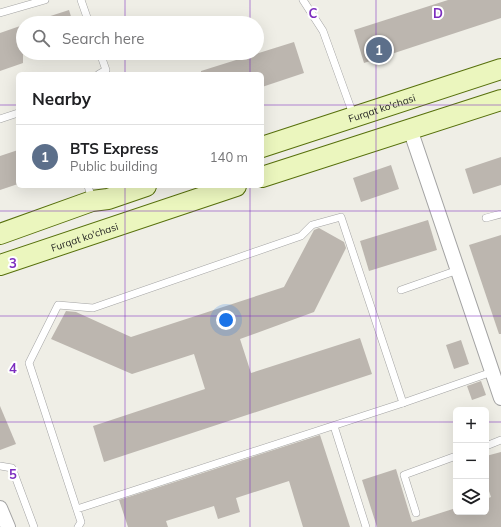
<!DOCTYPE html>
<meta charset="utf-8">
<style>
:root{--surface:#fff;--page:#f6f6f6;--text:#202124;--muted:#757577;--line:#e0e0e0;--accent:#c2270d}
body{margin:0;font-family:Mulish,sans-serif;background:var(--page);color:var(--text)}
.controls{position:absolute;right:12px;bottom:12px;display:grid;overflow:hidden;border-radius:6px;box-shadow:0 4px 16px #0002}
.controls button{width:36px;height:36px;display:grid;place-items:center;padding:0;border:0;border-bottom:1px solid var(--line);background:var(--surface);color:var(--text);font:20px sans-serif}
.you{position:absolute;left:226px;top:320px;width:14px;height:14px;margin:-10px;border:3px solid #fff;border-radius:50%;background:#1a73e8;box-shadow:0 0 0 6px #1a73e833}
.badge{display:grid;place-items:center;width:26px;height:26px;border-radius:50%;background:var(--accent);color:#fff;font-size:13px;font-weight:700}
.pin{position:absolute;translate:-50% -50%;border:2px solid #fff;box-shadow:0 1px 4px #0006}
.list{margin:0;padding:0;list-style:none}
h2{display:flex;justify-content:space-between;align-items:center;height:52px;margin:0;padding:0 16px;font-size:17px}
h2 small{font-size:13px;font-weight:400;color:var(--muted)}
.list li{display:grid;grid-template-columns:26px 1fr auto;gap:12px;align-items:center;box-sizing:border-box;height:64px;padding:0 16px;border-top:1px solid var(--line)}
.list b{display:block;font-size:15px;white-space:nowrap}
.list p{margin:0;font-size:13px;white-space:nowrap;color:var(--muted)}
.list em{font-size:13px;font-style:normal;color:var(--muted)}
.icon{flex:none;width:22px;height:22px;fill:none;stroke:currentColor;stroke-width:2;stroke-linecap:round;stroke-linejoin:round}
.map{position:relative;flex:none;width:501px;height:527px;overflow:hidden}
.search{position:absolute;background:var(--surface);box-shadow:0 4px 16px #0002;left:16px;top:16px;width:248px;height:44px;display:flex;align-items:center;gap:10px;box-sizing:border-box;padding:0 14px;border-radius:22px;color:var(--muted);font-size:15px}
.panel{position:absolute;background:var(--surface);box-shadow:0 4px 16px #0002;left:16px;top:72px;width:248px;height:116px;border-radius:6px}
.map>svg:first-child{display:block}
</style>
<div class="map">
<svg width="501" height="527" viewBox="0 0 501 527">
<rect width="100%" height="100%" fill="#efeee6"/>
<!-- building -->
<g fill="#bcb6af">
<path d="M448,0h53v18l-137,45 -10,-33z"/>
<path d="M69,10l4,13h-37l-1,-2z"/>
<path d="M23,25v38l-23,8v-38z"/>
<path d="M294,42l10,31 -42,14v-13h-61v-3z"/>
<path d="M18,150v34l-18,6v-34z"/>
<path d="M501,157v28l-28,9 -8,-25z"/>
<path d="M391,165l8,24 -38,13 -8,-24z"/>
<path d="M428,220l9,30 -68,21 -9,-30z"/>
<path d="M319,228l25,14 2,6 -32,64 -74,27 11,34 109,-35 12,36 -268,88 -11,-36 112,-37 -11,-35 -62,20 -81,-35 15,-28 10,1 55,25 153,-50 30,-57z"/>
<path d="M501,235v99h-2l-30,-89z"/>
<path d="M461,340l8,24 -15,5 -8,-24z"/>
<path d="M481,381l5,14 -14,5 -5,-14z"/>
<path d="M0,406l16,38 -16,6z"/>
<path d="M320,435l30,92h-47l-14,-46 -53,17 4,14 -22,7 -4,-13 -48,15 2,6h-40l-9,-27z"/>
<path d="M501,452v75h-124l-15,-47 34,-11 16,53 44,-14v4h30v-13l5,-2 -5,-15v-26z"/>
</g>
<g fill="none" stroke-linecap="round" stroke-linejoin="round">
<!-- lane casing -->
<g stroke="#a3a3a3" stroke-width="8">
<g id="lane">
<path d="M81,0l8,23"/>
<path d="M303,0l20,31 31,86"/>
<path d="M0,13l45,-13"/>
<path d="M99,74l7,-4 -6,-17"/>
<path d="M0,119l18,-6"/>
<path d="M88,186l4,13"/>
<path d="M486,218l15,-4"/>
<path d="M401,290l57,-20"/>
<path d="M403,403l89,-31"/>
<path d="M334,426l32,101"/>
<path d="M486,446l15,-6"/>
<path d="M0,466l12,2 22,59"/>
<path d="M77,509l326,-106 -62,-186 -29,8 -11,11 -208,72 -35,-3 -29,58 52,159 -3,5"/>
<path d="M416,513l-12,-38 52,-19"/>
</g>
</g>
<!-- street casing -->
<g stroke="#a3a3a3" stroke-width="16">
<g id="street">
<path d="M410,129l91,269"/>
<path d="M0,508l8,19"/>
</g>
</g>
<!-- secondary casing -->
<g stroke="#57700c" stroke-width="22">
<g id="secondary">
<path id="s1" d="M262,147l239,-78"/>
<path d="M262,177l239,-77"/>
<path d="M0,234l92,-33 16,-2 38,-13"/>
<path id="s2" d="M0,265l236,-79"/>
</g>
</g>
<!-- lane -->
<use href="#lane" stroke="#fff" stroke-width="7"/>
<!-- street -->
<use href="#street" stroke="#fff" stroke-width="14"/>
<!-- secondary -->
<use href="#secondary" stroke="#ebf6be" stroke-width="20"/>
</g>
<!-- grid -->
<path fill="none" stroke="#7b2cbf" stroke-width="1" stroke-opacity="0.55" d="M125,0v23M250,0v23M376,0v527M125,53v21M250,53v21M0,105h18M262,105h239M125,186v341M250,186v341M0,211h501M0,316h501M0,422h456M486,422h15"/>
<g text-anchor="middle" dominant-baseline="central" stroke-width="4" stroke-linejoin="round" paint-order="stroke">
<!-- street labels -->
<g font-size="10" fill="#1f1f1f" stroke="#fff">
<text stroke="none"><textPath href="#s1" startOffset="126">Furqat ko'chasi</textPath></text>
<text stroke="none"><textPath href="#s2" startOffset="89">Furqat ko'chasi</textPath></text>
</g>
</g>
<g font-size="13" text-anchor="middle" font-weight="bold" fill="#7b2cbf" stroke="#fff" stroke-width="4" stroke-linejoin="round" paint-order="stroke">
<text x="313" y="18">C</text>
<text x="438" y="18">D</text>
<text x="13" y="268">3</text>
<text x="13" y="373">4</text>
<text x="13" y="479">5</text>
</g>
</svg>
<div class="controls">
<button>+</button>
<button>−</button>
<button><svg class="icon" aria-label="layers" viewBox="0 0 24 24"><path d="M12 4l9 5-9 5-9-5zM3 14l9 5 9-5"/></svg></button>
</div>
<div class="you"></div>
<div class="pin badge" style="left:379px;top:50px;background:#5c6f8a">1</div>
<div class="search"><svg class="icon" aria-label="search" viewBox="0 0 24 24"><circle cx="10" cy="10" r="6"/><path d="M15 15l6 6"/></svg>Search here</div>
<section class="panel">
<h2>Nearby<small></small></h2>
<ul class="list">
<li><span class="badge" style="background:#5c6f8a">1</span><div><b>BTS Express</b><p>Public building</p></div><em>140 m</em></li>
</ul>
</section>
</div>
